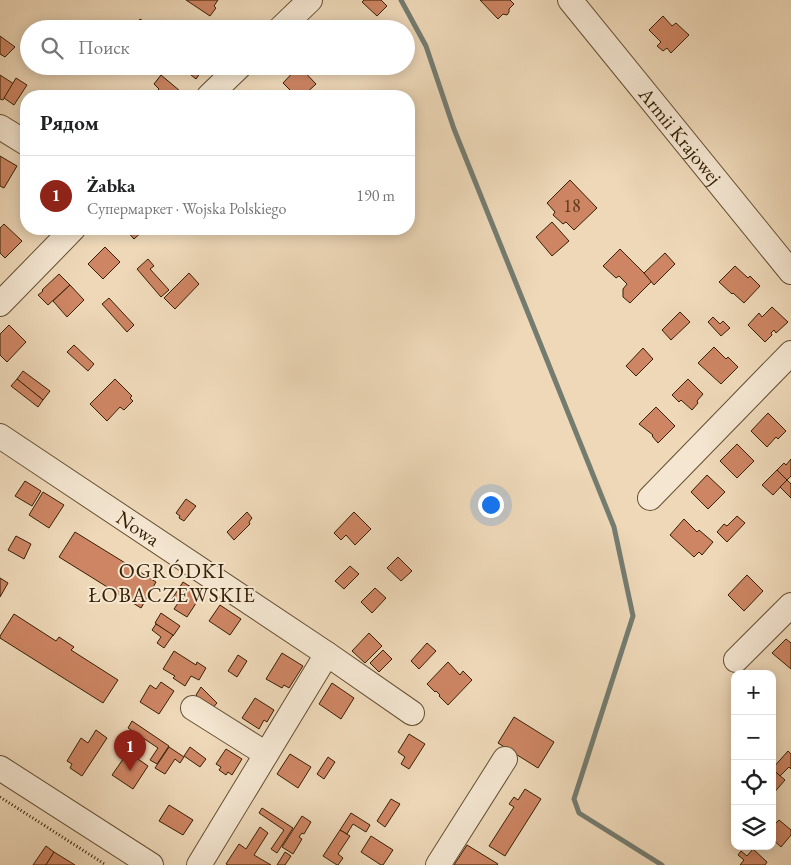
<!DOCTYPE html>
<html lang="ru">
<meta charset="utf-8">
<style>
:root{--surface:#fff;--page:#f2f2f2;--text:#202124;--muted:#757577;--line:#e0e0e0;--accent:#8f2418}
body{margin:0;font-family:"EB Garamond",serif;background:var(--page);color:var(--text)}
.controls{position:absolute;right:15px;bottom:15px;display:grid;overflow:hidden;border-radius:10px;box-shadow:0 2px 12px #0003}
.controls button{width:45px;height:45px;display:grid;place-items:center;padding:0;border:0;border-bottom:1px solid var(--line);background:var(--surface);color:var(--text);font:25px sans-serif}
.you{position:absolute;left:490px;top:504px;width:18px;height:18px;margin:-12px;border:4px solid #fff;border-radius:50%;background:#1a73e8;box-shadow:0 0 0 8px #1a73e833}
.badge{display:grid;place-items:center;width:32px;height:32px;border-radius:50%;background:var(--accent);color:#fff;font-size:16px;font-weight:700}
.pin{position:absolute;translate:-50% -41px;filter:drop-shadow(0 1px 2px #0008)}
.pin::after{content:'';position:absolute;top:26px;width:18px;height:15px;background:inherit;clip-path:polygon(0 0,100% 0,50% 100%)}
.list{margin:0;padding:0;list-style:none}
h2{display:flex;justify-content:space-between;align-items:center;height:65px;margin:0;padding:0 20px;font-size:21px}
h2 small{font-size:16px;font-weight:400;color:var(--muted)}
.list li{display:grid;grid-template-columns:32px 1fr auto;gap:15px;align-items:center;box-sizing:border-box;height:80px;padding:0 20px;border-top:1px solid var(--line)}
.list b{display:block;font-size:19px;white-space:nowrap}
.list p{margin:0;font-size:16px;white-space:nowrap;color:var(--muted)}
.list em{font-size:16px;font-style:normal;color:var(--muted)}
.icon{flex:none;width:28px;height:28px;fill:none;stroke:currentColor;stroke-width:2;stroke-linecap:round;stroke-linejoin:round}
.map{position:relative;flex:none;width:791px;height:865px;overflow:hidden}
.search{position:absolute;background:var(--surface);box-shadow:0 2px 12px #0003;left:20px;top:20px;width:395px;height:55px;display:flex;align-items:center;gap:12px;box-sizing:border-box;padding:0 18px;border-radius:28px;color:var(--muted);font-size:19px}
.panel{position:absolute;background:var(--surface);box-shadow:0 2px 12px #0003;left:20px;top:90px;width:395px;height:145px;border-radius:20px}
.map>svg:first-child{display:block}
</style>
<div class="map">
<svg width="791" height="865" viewBox="0 0 791 865">
<rect width="100%" height="100%" fill="#eed8b8"/>
<filter id="stains"><feTurbulence type="fractalNoise" baseFrequency=".004" numOctaves="4"/><feColorMatrix values="0 0 0 0 .2 0 0 0 0 .09 0 0 0 0 .02 0 0 0 .5 -.17"/></filter>
<radialGradient id="worn" r=".72"><stop offset=".6" stop-color="#630" stop-opacity="0"/><stop offset="1" stop-color="#630" stop-opacity=".3"/></radialGradient>
<g fill="none" stroke-linecap="round" stroke-linejoin="round">
<!-- stream -->
<path stroke="#747c70" stroke-width="5" d="M401,0l25,46 28,83 160,398 19,89 -59,183 5,14 83,52"/>
</g>
<!-- building -->
<g fill="#cd8563" stroke="#372105">
<path d="M186,0h32l-4,6 2,2 -6,8z"/>
<path d="M364,0h17l6,6 -10,10 -15,-14z"/>
<path d="M480,0h30l4,4 -5,5v3l-2,3 -4,-1 -5,5z"/>
<path d="M663,16l9,10 4,-3 13,12 -18,18 -4,-5 -4,3 -6,-5 4,-4 -12,-12z"/>
<path d="M140,19l15,10h-18l-2,-2z"/>
<path d="M0,36l15,11 -10,10 -5,-3z"/>
<path d="M180,66h25l-9,13z"/>
<path d="M299,66l17,18 -13,12h-7l-13,-13z"/>
<path d="M0,75l14,9 -11,16 -3,-1z"/>
<path d="M161,75l19,16 -5,5h-23l7,-7 -5,-5z"/>
<path d="M16,78l11,7 -13,20 -10,-7z"/>
<path d="M0,156l17,10 -13,22 -4,-2z"/>
<path d="M570,180l27,28 -23,22 -8,-8 -3,2 -10,-9 2,-3 -8,-9z"/>
<path d="M552,222l17,19 -17,15 -16,-19z"/>
<path d="M4,224l18,17 -17,17 -5,-5v-25z"/>
<path d="M125,229h20l-11,10z"/>
<path d="M105,247l15,15 -17,17 -15,-15z"/>
<path d="M620,249l32,32 -22,22 -7,-6v-8l4,-5 -8,-8 -3,2 -13,-12z"/>
<path d="M665,253l10,11 -21,21 -10,-12z"/>
<path d="M148,259l6,7 -4,3 19,21 -8,7 -24,-28z"/>
<path d="M735,266l13,12 2,-2 10,10 -16,17 -11,-10 -1,1 -13,-12z"/>
<path d="M189,273l10,11 -24,25 -11,-11z"/>
<path d="M59,274l11,11 -22,20 -10,-10 5,-4 -1,-1z"/>
<path d="M70,285l14,15 -17,17 -14,-16z"/>
<path d="M109,298l25,27 -7,7 -25,-28z"/>
<path d="M772,307l16,15 -12,11 -2,-3 -3,3 1,2 -7,7 -17,-17 11,-12 3,4z"/>
<path d="M680,312l10,10 -19,18 -9,-10z"/>
<path d="M713,317l7,7 3,-3 7,7 -9,8 -13,-14z"/>
<path d="M9,325l17,17 -19,20 -7,-7v-21z"/>
<path d="M74,345l20,19 -6,7 -21,-19z"/>
<path d="M714,347l12,12 2,-2 10,10 -17,17 -23,-21z"/>
<path d="M643,348l10,11 -17,17 -10,-10z"/>
<path d="M23,371l27,20 -7,9 -26,-21z"/>
<path d="M17,379l26,21 -5,7 -27,-21z"/>
<path d="M115,379l17,17 -2,2 3,3 -9,9 -4,-3 -13,14 -17,-17z"/>
<path d="M688,379l15,15 -6,7 1,2 -6,7 -11,-10 -2,2 -7,-7z"/>
<path d="M656,407l19,19 -17,17 -6,-7 1,-1 -14,-11z"/>
<path d="M768,413l18,18 -8,8 -2,-2 -9,10 -16,-16z"/>
<path d="M737,444l17,17 -17,17 -17,-17z"/>
<path d="M791,459v17l-4,4 -10,-10 7,-7 2,2z"/>
<path d="M777,470l10,10 -14,15 -11,-10z"/>
<path d="M707,475l18,17 -17,17 -17,-17z"/>
<path d="M787,480l4,4v14l-11,-11z"/>
<path d="M25,481l16,10 -9,15 -17,-10z"/>
<path d="M43,492l21,13 -15,23 -20,-13z"/>
<path d="M186,499l10,7 -12,15 -5,-3 1,-2 -4,-3z"/>
<path d="M247,512l5,6 -3,4 1,2 -16,16 -7,-8z"/>
<path d="M354,512l17,17 -16,16 -9,-10 -5,5 -7,-7z"/>
<path d="M737,516l8,7 -18,19 -10,-10 7,-8 3,2z"/>
<path d="M684,519l13,13 2,-2 14,12 -11,13 -3,-3 -5,5 -24,-22z"/>
<path d="M75,532l81,50 -15,26 -82,-51z"/>
<path d="M16,536l15,8 -7,15 -16,-9z"/>
<path d="M398,557l14,14 -11,10 -14,-13z"/>
<path d="M350,566l9,8 -15,15 -9,-8z"/>
<path d="M747,575l16,16 -19,20 -16,-16z"/>
<path d="M0,578l8,5 -8,14z"/>
<path d="M183,582l19,12 -15,23 -13,-8 4,-6 -6,-4z"/>
<path d="M375,588l11,10 -14,15 -11,-11z"/>
<path d="M220,605l21,14 -11,16 -21,-14z"/>
<path d="M161,613l19,13 -7,10 -18,-13z"/>
<path d="M14,614l42,27 3,-4 15,10 -3,3 47,30 -15,23 -103,-65v-2z"/>
<path d="M156,624l17,11 -9,13 -7,-5 4,-6 -9,-7z"/>
<path d="M369,633l13,13 -17,17 -13,-12z"/>
<path d="M786,639l5,4v26l-19,-16z"/>
<path d="M427,643l9,8 -17,18 -8,-8z"/>
<path d="M383,650l9,9 -13,13 -9,-9z"/>
<path d="M174,651l22,14 1,-3 9,6 -7,12 -8,-4 -6,10 -12,-8 2,-2 -12,-7z"/>
<path d="M282,653l21,13 -14,22 -5,-3 -2,3 -16,-9z"/>
<path d="M238,655l9,6 -10,16 -9,-6z"/>
<path d="M448,662l12,13 3,-4 9,9 -24,25 -9,-9 1,-1 -4,-4 -1,1 -8,-8z"/>
<path d="M161,682l13,9 -15,23 -19,-12 10,-17 6,4z"/>
<path d="M332,683l22,15 -13,21 -22,-15z"/>
<path d="M201,687l16,16 -6,7 -15,-15z"/>
<path d="M255,698l19,12 -7,12 -3,-2 -5,9 -17,-11z"/>
<path d="M514,717l40,25 -16,26 -40,-25z"/>
<path d="M132,721l37,25 -12,18 -7,-4 8,-12 -30,-20z"/>
<path d="M96,730l11,8 -25,38 -12,-8 2,-4 -5,-3 14,-23 7,5z"/>
<path d="M409,734l16,10 -16,25 -8,-5 4,-7 -7,-5z"/>
<path d="M169,747l15,10 -4,6 -5,-4 -10,15 -10,-6z"/>
<path d="M190,747l16,12 -6,8 -16,-11z"/>
<path d="M226,749l16,10 -10,16 -4,-3 -2,3 -7,-5 2,-3 -5,-3z"/>
<path d="M788,751l3,3v15l-2,-2 -9,9 -8,-7z"/>
<path d="M128,752l20,14 -15,23 -21,-14z"/>
<path d="M290,754l21,13 -13,21 -21,-14z"/>
<path d="M328,757l7,5 -11,17 -7,-5z"/>
<path d="M772,769l13,11 -13,15z"/>
<path d="M525,789l16,10 -36,57 -16,-10 25,-39 -5,-3 5,-7 4,3z"/>
<path d="M391,799l9,5 -15,23 -8,-6z"/>
<path d="M169,805l24,15 -10,15 -24,-14z"/>
<path d="M262,808l31,20 -16,25 -6,-4 13,-19 -25,-17z"/>
<path d="M351,813l19,12 -4,7 -13,-8 -6,10 -7,-4z"/>
<path d="M302,816l9,6 -7,12 -2,-1 -3,4 3,2 -9,15 -11,-7z"/>
<path d="M779,820l12,10v5l-10,12 -9,-8v-12z"/>
<path d="M260,827l8,6 -14,22 17,10h-43l-2,-1 13,-20 7,5z"/>
<path d="M340,830l10,6 -12,18 5,4 -5,7h-1l-14,-9z"/>
<path d="M371,836l22,14 -10,15h-2l-20,-13z"/>
<path d="M467,845l31,19 -1,1h-43z"/>
<path d="M46,846l8,6 -8,13h-13z"/>
<path d="M753,849l14,13 -2,3h-25l4,-5 -6,-5 3,-4 6,5z"/>
<path d="M54,852l21,13h-29z"/>
<path d="M285,852l6,4 -6,9h-8z"/>
</g>
<g fill="none" stroke-linecap="round" stroke-linejoin="round">
<!-- minor casing -->
<g stroke="#654f32" stroke-width="26">
<g id="minor">
<path id="s1" d="M570,0l221,272"/>
<path d="M280,29l30,-29"/>
<path d="M209,96l31,-30"/>
<path d="M0,127l26,16"/>
<path d="M0,304l73,-75"/>
<path id="s2" d="M0,436l327,218 85,59"/>
<path d="M650,498l141,-145"/>
<path d="M736,660l55,-55"/>
<path d="M193,708l73,46"/>
<path d="M0,768l151,97"/>
<path d="M199,865l128,-211"/>
<path d="M438,865l67,-106"/>
</g>
</g>
<!-- path -->
<path stroke="#372105" stroke-width="3" stroke-dasharray="1 2.5" stroke-linecap="butt" d="M0,797l106,68"/>
<!-- minor -->
<use href="#minor" stroke="#f4e6d1" stroke-width="24"/>
</g>
<g text-anchor="middle" dominant-baseline="central" stroke-width="4" stroke-linejoin="round" paint-order="stroke">
<!-- number labels -->
<g font-size="18" fill="#5c3a1c">
<text x="572" y="205">18</text>
</g>
<!-- street labels -->
<g font-size="20" fill="#372105" stroke="#f4e6d1">
<text stroke="none"><textPath href="#s1" startOffset="175">Armii Krajowej</textPath></text>
<text stroke="none"><textPath href="#s2" startOffset="166">Nowa</textPath></text>
</g>
<!-- neighbourhood labels -->
<g font-size="21" letter-spacing="1" fill="#372105" stroke="#f4e6d1">
<text x="172" y="570">OGRÓDKI<tspan x="172" dy="24">ŁOBACZEWSKIE</tspan></text>
</g>
</g>
<rect width="100%" height="100%" filter="url(#stains)"/>
<rect width="100%" height="100%" fill="url(#worn)"/>
</svg>
<div class="controls">
<button>+</button>
<button>−</button>
<button><svg class="icon" aria-label="locate" viewBox="0 0 24 24"><circle cx="12" cy="12" r="6"/><path d="M12 2v4M12 18v4M2 12h4M18 12h4"/></svg></button>
<button><svg class="icon" aria-label="layers" viewBox="0 0 24 24"><path d="M12 4l9 5-9 5-9-5zM3 14l9 5 9-5"/></svg></button>
</div>
<div class="you"></div>
<div class="pin badge" style="left:130px;top:771px">1</div>
<div class="search"><svg class="icon" aria-label="search" viewBox="0 0 24 24"><circle cx="10" cy="10" r="6"/><path d="M15 15l6 6"/></svg>Поиск</div>
<section class="panel">
<h2>Рядом<small></small></h2>
<ul class="list">
<li><span class="badge">1</span><div><b>Żabka</b><p>Супермаркет · Wojska Polskiego</p></div><em>190 m</em></li>
</ul>
</section>
</div>
